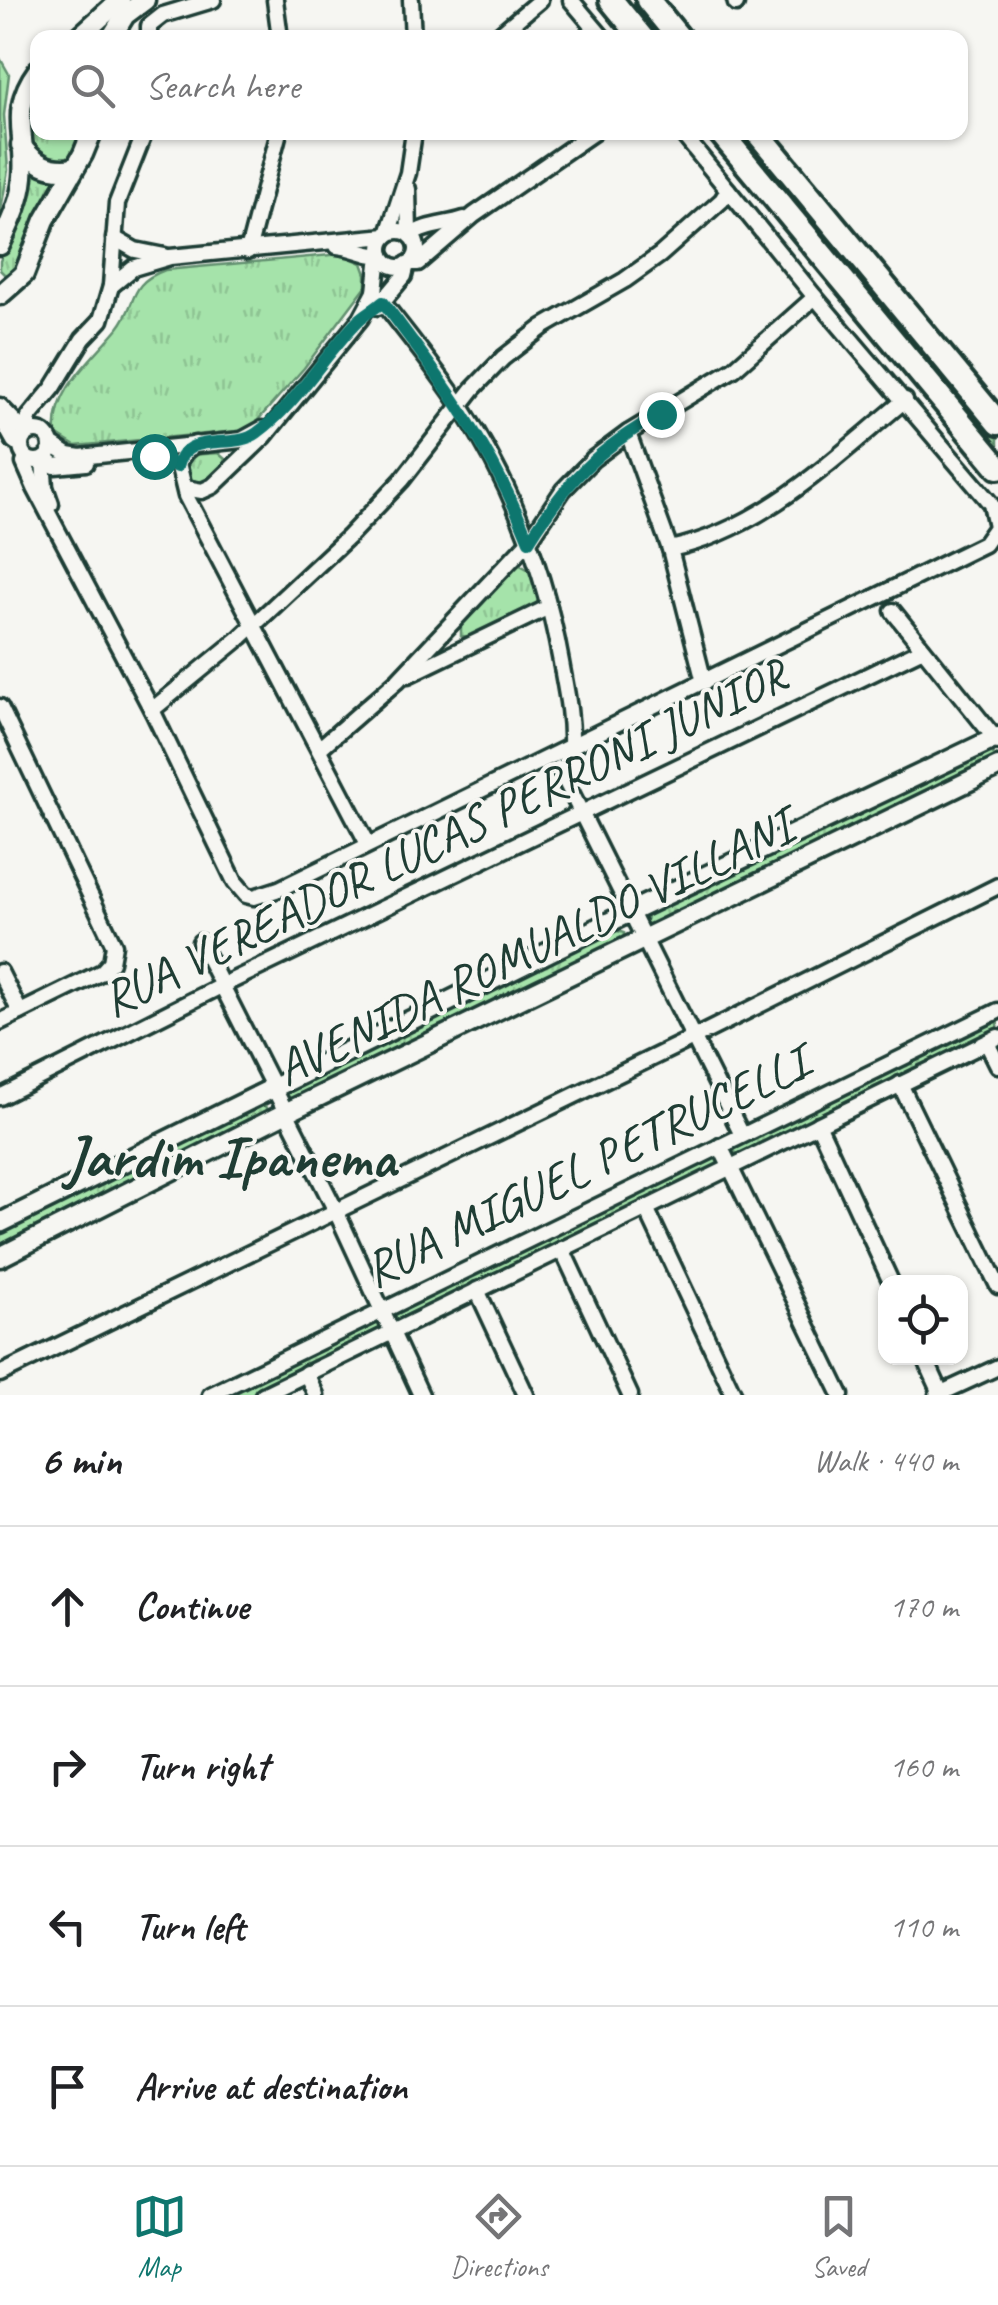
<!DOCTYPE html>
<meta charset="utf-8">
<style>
:root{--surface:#fff;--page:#f2f2f2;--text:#202124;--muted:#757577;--line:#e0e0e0;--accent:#0f766e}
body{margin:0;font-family:Caveat,sans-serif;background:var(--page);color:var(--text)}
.controls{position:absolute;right:30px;bottom:30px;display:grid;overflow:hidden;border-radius:20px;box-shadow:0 2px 8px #0004}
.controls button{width:90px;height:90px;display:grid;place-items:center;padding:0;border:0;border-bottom:2px solid var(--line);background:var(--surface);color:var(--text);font:50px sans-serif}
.stop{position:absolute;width:30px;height:30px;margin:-22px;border:8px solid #0f766e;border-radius:50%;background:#fff}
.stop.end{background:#0f766e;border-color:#fff;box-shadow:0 2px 10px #0008}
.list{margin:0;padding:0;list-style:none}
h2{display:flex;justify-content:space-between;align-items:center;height:130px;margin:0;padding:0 40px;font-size:42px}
h2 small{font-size:32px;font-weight:400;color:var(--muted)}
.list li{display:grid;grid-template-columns:65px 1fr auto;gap:30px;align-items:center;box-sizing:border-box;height:160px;padding:0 40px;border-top:2px solid var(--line)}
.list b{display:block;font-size:38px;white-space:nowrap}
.list em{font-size:32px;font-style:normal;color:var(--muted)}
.icon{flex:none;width:55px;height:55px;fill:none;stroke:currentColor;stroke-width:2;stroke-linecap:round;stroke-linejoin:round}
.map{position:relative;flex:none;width:998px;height:1395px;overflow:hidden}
.search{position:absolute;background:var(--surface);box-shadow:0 2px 8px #0004;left:30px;right:30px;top:30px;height:110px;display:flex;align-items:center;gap:25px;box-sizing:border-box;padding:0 35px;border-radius:20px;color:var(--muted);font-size:38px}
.sheet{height:770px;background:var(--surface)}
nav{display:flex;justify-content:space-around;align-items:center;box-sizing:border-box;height:140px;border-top:2px solid var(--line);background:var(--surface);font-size:28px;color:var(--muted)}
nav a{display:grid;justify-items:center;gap:5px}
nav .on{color:var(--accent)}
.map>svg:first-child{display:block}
</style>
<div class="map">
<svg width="998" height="1395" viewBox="0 0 998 1395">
<defs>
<pattern id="forest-firs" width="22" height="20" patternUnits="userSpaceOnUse" patternTransform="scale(2.5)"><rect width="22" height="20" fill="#a5e3aa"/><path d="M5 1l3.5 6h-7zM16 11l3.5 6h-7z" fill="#8ec493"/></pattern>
<pattern id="park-tufts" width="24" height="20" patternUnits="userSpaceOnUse" patternTransform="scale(2.5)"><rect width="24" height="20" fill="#a5e3aa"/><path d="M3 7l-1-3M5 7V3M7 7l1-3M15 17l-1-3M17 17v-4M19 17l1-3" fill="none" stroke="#8ec493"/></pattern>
</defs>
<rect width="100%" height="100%" fill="#f6f6f2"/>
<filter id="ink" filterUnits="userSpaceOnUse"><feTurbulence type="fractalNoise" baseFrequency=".01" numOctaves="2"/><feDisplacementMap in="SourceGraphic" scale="20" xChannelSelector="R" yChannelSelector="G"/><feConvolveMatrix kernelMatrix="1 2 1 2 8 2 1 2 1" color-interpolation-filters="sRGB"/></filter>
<g filter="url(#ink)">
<!-- forest -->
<path fill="url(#forest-firs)" stroke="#62906f" stroke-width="2.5" d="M0,58l9,16 -5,41 4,55 -8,45z"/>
<!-- park -->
<g fill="url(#park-tufts)" stroke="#62906f" stroke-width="2.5">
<path d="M37,82l1,50 49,1 -14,26 -10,5 -28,-9 -11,-29z"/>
<path d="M730,133h18l250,298v23z"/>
<path d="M29,165l34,10 -49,101 -10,-2 -4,-4v-9l24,-57z"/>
<path d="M342,254l20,9 4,11v12l-62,82 -55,62 -174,16 -19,-12c-4,-44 36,-74 62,-106 20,-25 9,-44 47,-58z"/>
<path d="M218,453l7,6c-3,11 -21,27 -32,27l-10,-20 6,-11z"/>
<path d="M520,565l11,6 8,26 -2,6 -64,34 -12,-1v-12l38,-41 3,-7z"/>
<path d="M987,750l8,5 -5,7 -224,106 -112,58 -9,-3 3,-9z"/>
<path d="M612,929l12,4 -1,8 -333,163 -6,-1 1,-12z"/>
<path d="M998,1017v15l-255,124 -9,-4 2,-7z"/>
<path d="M264,1103l3,8 -6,5 -261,132v-16z"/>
<path d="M715,1156l7,8 -2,3 -317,154 -9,-2 1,-7z"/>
<path d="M374,1322l5,1 4,8 -133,64h-24z"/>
</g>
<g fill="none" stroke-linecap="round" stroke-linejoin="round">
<!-- minor casing -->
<g stroke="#1f3d34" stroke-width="21">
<g id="minor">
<path d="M275,0l5,38"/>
<path d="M411,0l2,38"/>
<path d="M571,0l32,38"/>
<path d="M735,0l1,4"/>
<path d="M149,38v-12l14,-11 50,-15"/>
<path d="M495,38l45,-38"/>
<path d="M408,189l1,45"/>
<circle cx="399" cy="249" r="18"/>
<path d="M388,234l20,-61 6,-41"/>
<path d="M411,236c12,-11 36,-11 53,-17"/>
<path d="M114,238l21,12 30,6"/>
<path d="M337,246c16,1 31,11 45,9"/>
<path d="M248,251l31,-119"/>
<path d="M409,263h9l56,-48 120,-83"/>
<path d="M111,286l22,-18 37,-11 216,-21"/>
<path d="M375,292c29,38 61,76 87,116 50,77 83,164 99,254 5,28 11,55 10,83"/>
<path d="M378,307l26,-31 3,-12"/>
<path d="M0,406l27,28"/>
<path d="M0,416l14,25 7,5"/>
<circle cx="36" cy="446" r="15"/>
<path d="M628,433l42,116 34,133"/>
<path d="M27,434l2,-17 24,-29 30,-49 18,-19 10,-34 6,-83 28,-71"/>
<path d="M51,444l17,11 12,2 162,-17 20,-11"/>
<path d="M195,444l-10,8 -7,11 8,33 182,348"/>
<path d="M26,458l-2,5 11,25 117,222 83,172 11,13 8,2 25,-8 705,-345 12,-17 -5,-23 -176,-207 -134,-165"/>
<path d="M45,458l10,8 31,-3"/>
<path d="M43,460l2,27 6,17"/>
<path d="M185,488l17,3 11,-5 51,-49 97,-119 14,-26 3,-28 4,-8"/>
<path d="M670,549c94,-20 163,-90 235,-149"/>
<path d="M893,611l105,131"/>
<path d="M408,675l141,-68"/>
<path d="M0,707l114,238 -3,17 -9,10 -102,50"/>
<path d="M152,710l89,-73 107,-100 54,-57 71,-91 30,-31 40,-31 82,-47 35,-25 62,-55 6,-10"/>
<path d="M320,748l78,-68 131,-139 34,-51 30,-31 35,-26 106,-64 81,-72"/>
<path d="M559,768l183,367"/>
<path d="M200,942l136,269 85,184"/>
<path d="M0,972l20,40"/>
<path d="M987,1043l11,22"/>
<path d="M900,1084l98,202"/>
<path d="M0,1097l223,-112 700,-336"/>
<path d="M818,1124l73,158"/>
<path d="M720,1146l121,249"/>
<path d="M646,1208l88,187"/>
<path d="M562,1249l68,146"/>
<path d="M477,1290l49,105"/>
<path d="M925,1358l16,35"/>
<path d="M306,1373l10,22"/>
<path d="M0,1374l693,-336 305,-152"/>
<path d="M210,1395l788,-384"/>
<path d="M263,1395l735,-358"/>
<path d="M937,1395l61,-28"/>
</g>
</g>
<!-- tertiary casing -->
<g stroke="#1f3d34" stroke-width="25">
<g id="tertiary">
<path d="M78,38l42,-38"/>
<path d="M111,38l14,-23 20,-15"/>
<path d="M21,145c14,19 28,27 53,23"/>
<path d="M0,245c10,-22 21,-44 23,-68 4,-44 -15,-66 15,-107"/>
<path d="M0,295l24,-21 21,-54 38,-66 9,-22"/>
<path d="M0,1223l630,-311 368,-175"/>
<path d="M0,1257l285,-144 713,-346"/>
</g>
</g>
<!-- primary casing -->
<g stroke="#1f3d34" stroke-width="30">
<g id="primary">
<path d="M611,0l31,38"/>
<path d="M648,0l31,38"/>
<path d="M720,132l278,335"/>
<path d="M757,132l241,291"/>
</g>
</g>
<!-- minor -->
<use href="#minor" stroke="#f6f6f2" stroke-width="14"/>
<!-- tertiary -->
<use href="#tertiary" stroke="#f6f6f2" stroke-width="18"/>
<!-- primary -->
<use href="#primary" stroke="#f6f6f2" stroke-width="22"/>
</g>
</g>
<g fill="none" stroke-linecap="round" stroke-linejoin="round" filter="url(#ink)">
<!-- route -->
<path stroke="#0f766e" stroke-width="12" d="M154,456l12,3 11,8c9,-38 56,-16 80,-34 41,-30 65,-76 101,-112 7,-7 17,-12 25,-19 60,79 109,146 146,239 37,-59 70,-94 132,-127"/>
</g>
<g text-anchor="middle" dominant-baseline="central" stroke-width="8" stroke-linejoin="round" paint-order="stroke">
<!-- street labels -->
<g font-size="50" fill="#1f3d34" stroke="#f6f6f2">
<text transform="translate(444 837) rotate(-26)">RUA VEREADOR LUCAS PERRONI JUNIOR</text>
<text transform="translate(534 947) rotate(-26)">AVENIDA ROMUALDO VILLANI</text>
<text transform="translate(586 1166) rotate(-26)">RUA MIGUEL PETRUCELLI</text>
</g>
<!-- district labels -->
<g font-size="60" font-weight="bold" fill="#1f3d34" stroke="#f6f6f2">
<text x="230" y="1157">Jardim Ipanema</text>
</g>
</g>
</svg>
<div class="controls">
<button><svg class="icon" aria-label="locate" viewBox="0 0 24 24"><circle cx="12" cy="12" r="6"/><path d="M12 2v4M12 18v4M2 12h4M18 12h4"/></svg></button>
</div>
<div class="stop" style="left:154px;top:456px"></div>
<div class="stop end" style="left:661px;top:414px"></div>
<div class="search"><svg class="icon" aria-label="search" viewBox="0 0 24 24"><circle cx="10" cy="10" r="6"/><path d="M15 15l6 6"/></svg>Search here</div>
</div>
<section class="sheet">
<h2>6 min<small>Walk · 440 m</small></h2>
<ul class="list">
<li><svg class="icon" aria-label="ahead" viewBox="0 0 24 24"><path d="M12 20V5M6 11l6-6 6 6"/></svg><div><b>Continue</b></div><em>170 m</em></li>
<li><svg class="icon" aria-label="right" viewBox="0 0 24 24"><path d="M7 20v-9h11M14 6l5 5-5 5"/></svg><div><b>Turn right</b></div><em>160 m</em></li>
<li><svg class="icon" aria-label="left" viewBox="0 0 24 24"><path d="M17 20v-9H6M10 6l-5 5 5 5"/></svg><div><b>Turn left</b></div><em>110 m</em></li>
<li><svg class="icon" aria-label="arrive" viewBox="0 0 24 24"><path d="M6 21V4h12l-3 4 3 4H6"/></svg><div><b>Arrive at destination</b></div></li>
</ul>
</section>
<nav>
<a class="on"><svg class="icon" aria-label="map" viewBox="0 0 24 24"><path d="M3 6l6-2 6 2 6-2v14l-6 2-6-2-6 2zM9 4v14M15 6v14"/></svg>Map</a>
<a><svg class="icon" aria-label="directions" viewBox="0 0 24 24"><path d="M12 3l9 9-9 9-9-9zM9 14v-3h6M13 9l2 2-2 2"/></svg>Directions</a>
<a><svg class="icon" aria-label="saved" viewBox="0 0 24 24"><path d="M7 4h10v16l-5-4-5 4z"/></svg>Saved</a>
</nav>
